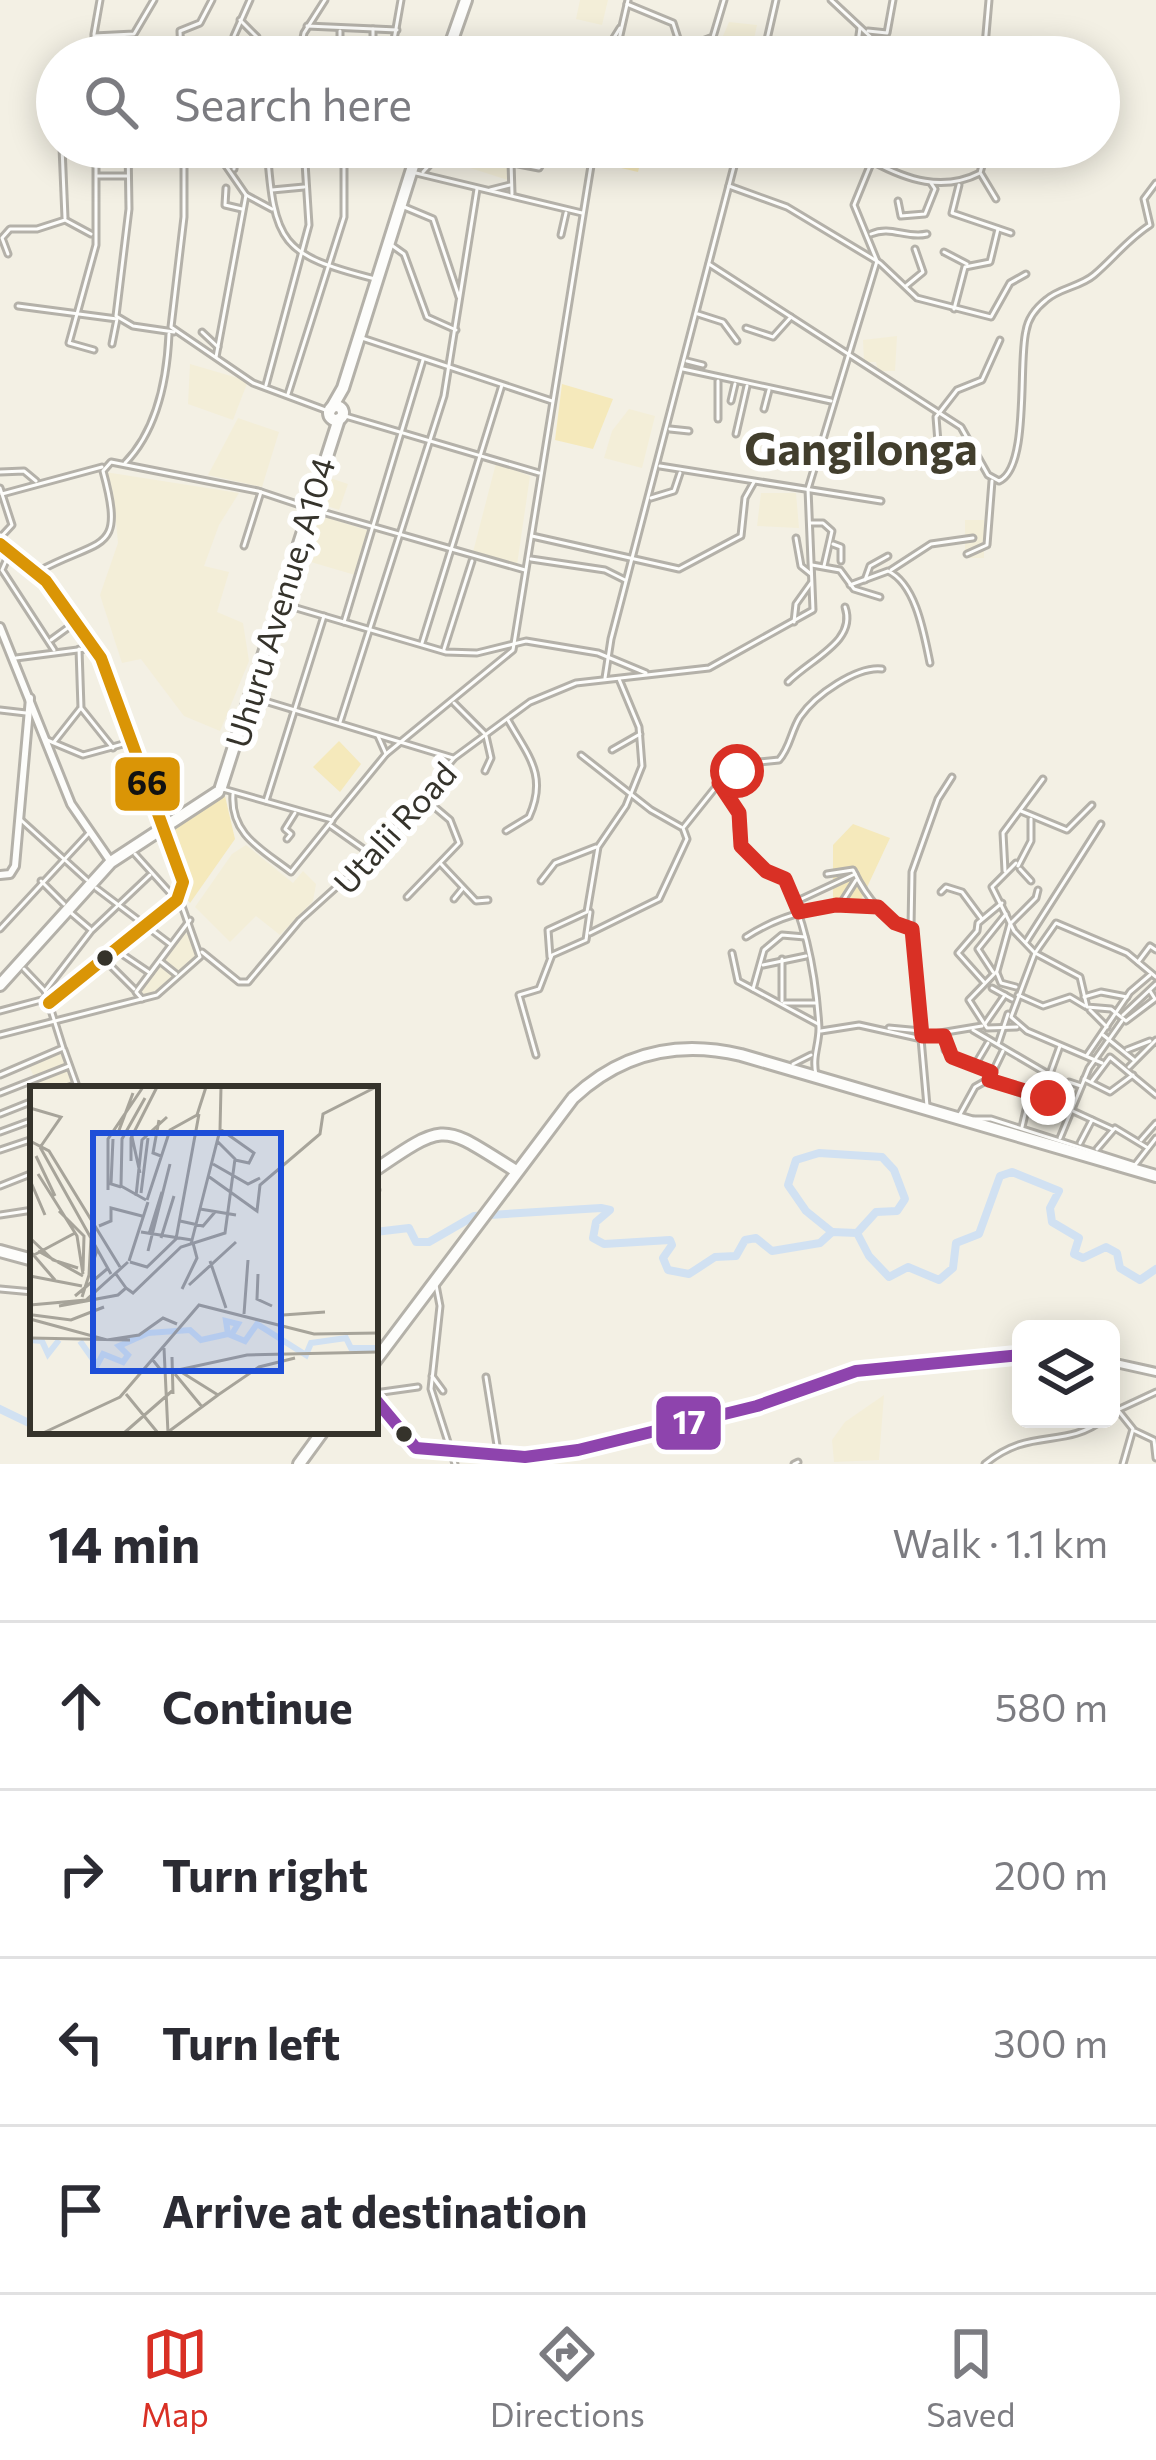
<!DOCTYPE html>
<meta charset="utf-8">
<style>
:root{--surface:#fff;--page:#f2f2f3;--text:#2b2b33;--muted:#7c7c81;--line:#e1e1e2;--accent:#d93025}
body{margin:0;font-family:Commissioner,sans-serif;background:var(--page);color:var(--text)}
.controls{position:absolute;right:36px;bottom:36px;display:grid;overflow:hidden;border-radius:18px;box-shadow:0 6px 30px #0003}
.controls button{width:108px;height:108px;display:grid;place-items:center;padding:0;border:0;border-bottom:3px solid var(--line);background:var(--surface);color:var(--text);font:60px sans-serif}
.stop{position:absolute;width:36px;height:36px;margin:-27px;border:9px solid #d93025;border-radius:50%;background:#fff}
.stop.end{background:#d93025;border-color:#fff;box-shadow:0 3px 12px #0008}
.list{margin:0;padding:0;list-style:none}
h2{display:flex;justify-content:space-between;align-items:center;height:156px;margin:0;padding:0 48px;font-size:51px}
h2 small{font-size:39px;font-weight:400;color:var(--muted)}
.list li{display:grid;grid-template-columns:78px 1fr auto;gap:36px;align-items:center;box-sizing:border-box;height:168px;padding:0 48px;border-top:3px solid var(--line)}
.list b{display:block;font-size:45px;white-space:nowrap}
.list em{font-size:39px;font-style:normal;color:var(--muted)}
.icon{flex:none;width:66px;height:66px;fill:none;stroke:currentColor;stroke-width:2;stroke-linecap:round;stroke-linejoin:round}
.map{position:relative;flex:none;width:1156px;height:1464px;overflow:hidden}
.search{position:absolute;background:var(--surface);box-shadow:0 6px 30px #0003;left:36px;right:36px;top:36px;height:132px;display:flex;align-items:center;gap:30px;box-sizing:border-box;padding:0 42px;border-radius:66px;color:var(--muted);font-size:45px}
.sheet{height:828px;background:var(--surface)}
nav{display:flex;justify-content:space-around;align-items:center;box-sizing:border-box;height:168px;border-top:3px solid var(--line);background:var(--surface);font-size:33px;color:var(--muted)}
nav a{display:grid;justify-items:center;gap:6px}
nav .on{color:var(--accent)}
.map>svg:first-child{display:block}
</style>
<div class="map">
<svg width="1156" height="1464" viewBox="0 0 1156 1464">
<rect width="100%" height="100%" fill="#f3f0e4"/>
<!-- built -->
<g fill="#f3eed8">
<path d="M580,0h28l-6,25 -26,-6z"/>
<path d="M729,22l28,3 -7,32h-36z"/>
<path d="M428,147h115l-8,19 -20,-4 -7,18 -82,-26z"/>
<path d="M897,336l-2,35h-17l-2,-9h-12l-1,-22z"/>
<path d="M190,364l58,17 -15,39 -45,-16z"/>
<path d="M629,409l26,7 -13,52 -38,-10 8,-27z"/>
<path d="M238,418l41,14 -17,55 -54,-12z"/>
<path d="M496,463l34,13 -13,89 -45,-9z"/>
<path d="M105,472l134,21 -20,32 -15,41 25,6 -12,40 26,11 6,38 -29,70 -36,-15 -43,-57 -19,4 -22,-68 18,-52 -5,-52z"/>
<path d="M324,476l24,8 -9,26 -24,-8z"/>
<path d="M761,493h35l3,35 -42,-2z"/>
<path d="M308,512l62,19 -15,44 -61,-18z"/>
<rect x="965" y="520" width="19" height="38"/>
<path d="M246,845l47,38 10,-12 13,13 -3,17 -33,34 -24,-19 -26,26 -35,-35 37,-53z"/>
<path d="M179,929l18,12 4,11 -45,43 -12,3 -7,-6z"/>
<path d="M63,1052l12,37h-35l-11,-23z"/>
<path d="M884,1395l-5,65 -45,2 -2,-22 13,-18z"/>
</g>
<!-- green -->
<g fill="#f5e9bb">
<path d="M608,147h36l-6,25 -34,-8z"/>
<path d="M562,384l51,15 -20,50 -38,-9z"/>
<path d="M339,741l22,23 -21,28 -27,-25z"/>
<path d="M225,796l10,43 -45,64 -6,-7 2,-17 -15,-52z"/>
<path d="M853,824l37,14 -28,60 -29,11v-64z"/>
</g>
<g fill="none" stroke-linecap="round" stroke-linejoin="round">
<!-- river -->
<g stroke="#d1e1f2" stroke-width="8">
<path d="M375,1232l34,-4 7,14h13l45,-26 127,-8 9,2 -14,12 -3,16 11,6 66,-4 2,5 -9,13 5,12 21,4 26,-17 21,-1 9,-16 11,-2 16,13 48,-8 12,-11 25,1 12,23 20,21 19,-10 31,13 14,-12 3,-25 23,-9 21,-58 12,-4 47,19 -9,17 2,14 27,16 -5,16 9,4 23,-11 11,6 3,15 20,12 16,-11"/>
<path d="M832,1232l-26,-21 -18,-26 8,-25 23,-7 63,4 12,13 11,29 -8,12 -21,1 -19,21"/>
<path d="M0,1409l33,16"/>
</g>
<!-- street casing -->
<g stroke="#b4b1a9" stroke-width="9">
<g id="street">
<path d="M831,0l61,57"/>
<path d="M627,4l46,19 11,34"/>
<path d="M240,20l17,17 4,20"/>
<path d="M307,26l90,4"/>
<path d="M340,31v26"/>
<path d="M868,31l19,2 6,-33"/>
<path d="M94,34l6,-34"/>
<path d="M684,48l29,-11 11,-37"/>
<path d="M93,57l1,-21 40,-2 20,-34"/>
<path d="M125,57v-20"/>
<path d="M181,57l-1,-26 20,-8 12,-23"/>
<path d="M232,57l2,-21 16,-36"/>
<path d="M299,57l5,-24 21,-33"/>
<path d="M373,57v-28"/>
<path d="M391,57l10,-57"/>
<path d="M602,57l18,-29"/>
<path d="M615,57l13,-57"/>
<path d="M763,57l13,-57"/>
<path d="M856,57l4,-29"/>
<path d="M984,57l5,-57"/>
<path d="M62,147l3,71"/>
<path d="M128,147l1,62 -13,107 17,10 41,6"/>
<path d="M184,147v70l-13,110 82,56 75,28"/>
<path d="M213,147l33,48 26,14"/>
<path d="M267,147c7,97 14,108 108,132"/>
<path d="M462,147l49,15 1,32"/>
<path d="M98,152h31"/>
<path d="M872,161c35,19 71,31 108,12l7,-26"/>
<path d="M513,163l26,5 12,-21"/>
<path d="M517,163l4,-16"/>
<path d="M234,169l2,-22"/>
<path d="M423,172l23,-25"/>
<path d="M416,173l166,40"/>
<path d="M981,174l15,25"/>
<path d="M97,176h31"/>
<path d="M959,185l-7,28 59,20"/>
<path d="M729,186l58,21 93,56 37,35 74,19 19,-34 16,-9"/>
<path d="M226,188l-1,17 17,4"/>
<path d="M272,190l32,-3"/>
<path d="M490,190l20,-5"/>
<path d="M898,201l3,15 24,-2 10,-25 -4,-6"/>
<path d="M402,206l31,13 26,78"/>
<path d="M871,234c20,-9 35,5 56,0"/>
<path d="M561,235l5,-22"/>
<path d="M390,244l14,10 23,63 29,13"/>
<path d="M944,252l23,12"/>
<path d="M8,254l-6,-16 8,-9h27l28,-9 26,14"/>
<path d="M709,264l252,163 27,48 11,6c31,-13 19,-120 27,-150 2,-13 10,-23 20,-31 13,-12 34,-13 48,-25 20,-17 34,-36 56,-50l-6,-26 12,-16"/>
<path d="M906,286l17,-14 -8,-23"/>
<path d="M18,306l99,13 -5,25"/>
<path d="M954,309l11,-42 25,-5 8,-33"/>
<path d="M698,314l25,8 14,19"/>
<path d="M746,328l27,9 18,-20"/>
<path d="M202,332l16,15"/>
<path d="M362,338l190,63"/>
<path d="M94,350l-25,-7 27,-98v-98"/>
<path d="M216,357l30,-162"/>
<path d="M687,361l16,4"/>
<path d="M683,369l148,32"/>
<path d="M718,381v38"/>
<path d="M266,385l43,-160 -5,-78"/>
<path d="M288,394l56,-177v-70"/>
<path d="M731,401l4,-17"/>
<path d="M764,409l5,-19"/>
<path d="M342,415l197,58"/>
<path d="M670,429l19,2"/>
<path d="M736,434l11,-48"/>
<path d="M939,455l-3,-38 21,-27 25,-10 18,-40"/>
<path d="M125,463c33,-34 42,-84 44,-129"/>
<path d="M660,466l221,35"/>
<path d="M0,472l24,-1 12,10"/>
<path d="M0,488l12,37 -12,13"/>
<path d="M2,494l100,-27"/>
<path d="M651,498l23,-7 6,-18"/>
<path d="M315,510l210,60"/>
<path d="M810,523h13l9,8 -8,35"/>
<path d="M532,536l147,33 62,-33 4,-38 9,-16"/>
<path d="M796,538l5,28 10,8"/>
<path d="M833,544l8,3v14"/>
<path d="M244,546l17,-54"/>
<path d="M9,554l-7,16 52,80"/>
<path d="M967,554l20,-9 5,-64"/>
<path d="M531,559l74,11 20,10"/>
<path d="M812,565l28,5 14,19 26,8"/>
<path d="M891,570l40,-26 42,-6"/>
<path d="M39,571c62,-34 87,-16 64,-100l8,-9 147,29 45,15"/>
<path d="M865,580l5,-14 18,-10"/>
<path d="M850,585l38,-14c28,13 36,63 42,92"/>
<path d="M286,605l160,47 31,1 49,-12 72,12 48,20"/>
<path d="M344,622l79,-262"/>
<path d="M794,622l2,-18 15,-21"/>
<path d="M51,640l22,-16"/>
<path d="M422,643l80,-258"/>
<path d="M79,649l2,59 32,40"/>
<path d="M444,649l28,-88"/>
<path d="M16,658l77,-10"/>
<path d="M605,678l6,-39 128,-492"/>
<path d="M788,682c24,-24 69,-41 57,-75"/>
<path d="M255,698l198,60"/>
<path d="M454,703l31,31"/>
<path d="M0,710l26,3"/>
<path d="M340,722l104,-326 33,-207"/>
<path d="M378,736l8,18"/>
<path d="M47,740l36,15 51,-14"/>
<path d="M54,742l26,-33"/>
<path d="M612,750l28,-16"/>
<path d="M581,755l70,55 30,17"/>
<path d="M485,771l6,-13 -5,-22"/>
<path d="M719,783l20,30c-10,30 18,57 45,65 22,45 32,99 35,150 0,18 -7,28 -3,47"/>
<path d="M223,789l109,31 54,-66 127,-104 81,-503"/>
<path d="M233,794c-3,41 30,56 58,78l41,-51"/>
<path d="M266,801l58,-185"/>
<path d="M1021,811l46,19 25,-25"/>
<path d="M21,820l66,60"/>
<path d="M331,826l41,29"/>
<path d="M506,831l23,-14c19,-42 -1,-61 -21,-97"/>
<path d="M287,839l4,-5 -6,-5 10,-16"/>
<path d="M1016,863l-24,24 22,44 21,22 -24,64 16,14 75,32"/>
<path d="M441,864l35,37 12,-1"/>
<path d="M1018,866l13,-25v-22"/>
<path d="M1020,869l11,12"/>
<path d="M1005,871l-2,-38 40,-54"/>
<path d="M827,874l26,-4c12,25 31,50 57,59"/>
<path d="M41,881l23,23"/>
<path d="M541,881l14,-18 41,-16"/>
<path d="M96,888l74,56"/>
<path d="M941,892l5,-5 16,5 20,27"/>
<path d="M407,897l52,-54 -9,-23 -26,-22"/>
<path d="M454,899l9,-11"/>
<path d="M795,902l60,-28"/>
<path d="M842,902l14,-22"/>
<path d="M70,912l20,17"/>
<path d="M0,929l88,-95"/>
<path d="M590,933l69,-34 28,-60 -4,-11 36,-45 31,-20 29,-3c11,-12 12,-29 21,-43 15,-22 57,-51 82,-48"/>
<path d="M746,937c40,-26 84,-34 132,-30"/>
<path d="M1026,942l75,-118"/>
<path d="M119,952l31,21"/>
<path d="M202,952l37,30h9l52,-62 72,-65 82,-97 76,-56 46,-19 133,-15 104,-58 -5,-121 69,-228 -23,-56 18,-44 -9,-14"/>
<path d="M732,953l6,28 80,43"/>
<path d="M550,957l-2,-27 39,-18 11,-65 28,-41 16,-40 -3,-39 -20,-48"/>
<path d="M107,962l27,27"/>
<path d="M161,962l15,12"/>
<path d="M1138,962l12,-16 6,4"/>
<path d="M763,965l43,-9"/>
<path d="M993,972l-15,-23 28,-35"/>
<path d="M997,973l4,10 15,4"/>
<path d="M984,982l-26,-29 19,-22 1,-8 24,-20"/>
<path d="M992,988l20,11"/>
<path d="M753,989l11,-39 18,-15 23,2"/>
<path d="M45,991l46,-60 59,-56"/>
<path d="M1150,991l5,8 -29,22 -15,-12 -24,-2 -7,-30 -45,-24 21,-30 71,30 29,24"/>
<path d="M1018,995l25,11 27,-9 15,9"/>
<path d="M1084,997l17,-5 26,5"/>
<path d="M142,999l-6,-7 54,-72"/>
<path d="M782,1001v-42"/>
<path d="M49,1003l128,-103 6,-18 -16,-50"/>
<path d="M784,1003h32"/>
<path d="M1090,1010l17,17"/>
<path d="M0,1011l45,-12"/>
<path d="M1123,1015l33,-31"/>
<path d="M985,1024l20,-29"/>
<path d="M1017,1027l-30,1 -18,-28 28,-29 13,-47 26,-26 2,-8"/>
<path d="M889,1028l32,3"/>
<path d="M973,1030l75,44"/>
<path d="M821,1031l38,-6 63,14"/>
<path d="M0,1035l157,-40 43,-38 -18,-51 -47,-52"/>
<path d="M1103,1035l31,25"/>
<path d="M922,1036l60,-10"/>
<path d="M944,1036l1,14 12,11 32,10"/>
<path d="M998,1044l10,-30"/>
<path d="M64,1050l14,39"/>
<path d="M1127,1050l23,-9"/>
<path d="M1003,1051l-14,29 39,16"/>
<path d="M536,1055l-17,-60 20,-6 13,-34 34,-15 4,-28"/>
<path d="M1087,1055l43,-63 20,-17"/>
<path d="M793,1064l18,-9"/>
<path d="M975,1065l13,-22"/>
<path d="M1129,1067l27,-27"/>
<path d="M0,1075l63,-27 -18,-57 -21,-22"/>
<path d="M1084,1079l26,13 23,-17"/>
<path d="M1092,1081l18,-24 46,38"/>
<path d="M63,1089l12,-4"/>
<path d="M0,1093l69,-27"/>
<path d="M1043,1093l17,-47"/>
<path d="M1055,1098l14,-16 12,4"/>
<path d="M927,1106l-16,-179 1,-55 26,-73 14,-22"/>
<path d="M0,1114l33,-13"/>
<path d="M959,1116l16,-29 14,-8"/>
<path d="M974,1119h17l144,46"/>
<path d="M1022,1127l7,-30 7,-3 76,35"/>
<path d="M0,1132l33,-12"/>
<path d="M1060,1138l29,-70 33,-47"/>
<path d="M1141,1140l15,-17"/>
<path d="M1080,1143l12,-23"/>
<path d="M1097,1149l18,-21 33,20"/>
<path d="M0,1150l33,-11"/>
<path d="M1135,1165l21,-27"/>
<path d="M0,1186l33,-13"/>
<path d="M375,1190h2"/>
<path d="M0,1215l33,-5"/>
<path d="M436,1285l4,21 -9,83 24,75"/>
<path d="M0,1289l33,3"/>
<path d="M1111,1368l3,41"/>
<path d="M432,1376l11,15"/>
<path d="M486,1377l14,87"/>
<path d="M375,1393l43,-6"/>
<path d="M1117,1409l16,20 -10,35"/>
<path d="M1111,1413l45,-21"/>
<path d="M1135,1431l19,9 2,18"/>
<path d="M794,1464l4,-2"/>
<path d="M985,1464c46,-38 79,-14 119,-45"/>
</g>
</g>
<!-- secondary casing -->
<g stroke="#b4b1a9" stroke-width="12">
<g id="secondary">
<path d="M0,544l46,37 55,77 64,167"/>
<path d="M0,627l71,177 40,58"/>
<path d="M0,875l10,-1 5,-8 15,-168"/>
<path d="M1111,1362l45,10"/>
<path d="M375,1399l41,49 109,9 53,-7 179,-44 99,-35 165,-16"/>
</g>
</g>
<!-- highway casing -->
<g stroke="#b4b1a9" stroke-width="16">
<g id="highway">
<path d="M446,57l20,-57"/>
<circle cx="336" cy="413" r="7"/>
<path d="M331,409l12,-21 76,-241"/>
<path d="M221,787l118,-368"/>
<path d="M0,985l111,-123 107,-70"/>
<path d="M375,1170c73,-50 67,-45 141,1"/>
<path d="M0,1251l33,9"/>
<path d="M375,1361l198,-263c48,-45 105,-58 168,-43l415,121"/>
<path d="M299,1464l24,-33"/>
</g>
</g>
<!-- street -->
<use href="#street" stroke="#fdfdfb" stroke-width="3"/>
<!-- secondary -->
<use href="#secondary" stroke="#fdfdfb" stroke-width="6"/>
<!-- highway -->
<use href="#highway" stroke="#fdfdfb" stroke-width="10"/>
<!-- bus-1 casing -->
<g stroke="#fff" stroke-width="21">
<path id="bus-1" d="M0,544l46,37 55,77 82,224 -6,18 -128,103"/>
</g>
<!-- bus-2 casing -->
<g stroke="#fff" stroke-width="21">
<path id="bus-2" d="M375,1399l41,49 109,9 53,-7 179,-44 99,-35 165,-16"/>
</g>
<!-- bus-1 -->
<use href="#bus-1" stroke="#da9506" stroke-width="12"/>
<!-- bus-2 -->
<use href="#bus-2" stroke="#8e44ad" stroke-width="12"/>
</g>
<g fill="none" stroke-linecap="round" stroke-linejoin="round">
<!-- route -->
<path stroke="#d93025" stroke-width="15" d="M737,771l-18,12 20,30 2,33 25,25 19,8 14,33 37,-7 42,2 17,16 17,6 10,107h22l8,21 39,15 -2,8 59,18"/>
</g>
<!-- markers -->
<g fill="#35332b" stroke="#fff" stroke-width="4.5">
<circle cx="105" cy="958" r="10"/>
<circle cx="404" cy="1434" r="10"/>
</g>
<g text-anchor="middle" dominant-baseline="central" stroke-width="12" stroke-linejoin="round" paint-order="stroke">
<!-- street labels -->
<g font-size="33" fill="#35332b" stroke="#fff">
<text transform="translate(279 602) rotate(-73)">Uhuru Avenue, A104</text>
<text transform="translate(394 827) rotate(-48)">Utalii Road</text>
</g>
<!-- district labels -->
<g font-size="45" font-weight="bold" fill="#423e2d" stroke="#fff">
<text x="861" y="446">Gangilonga</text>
</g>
</g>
<!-- overview -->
<g transform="translate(30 1086)">
<rect width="348" height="348" fill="#f3f0e4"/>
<path fill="none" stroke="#d1e1f2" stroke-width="6" d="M198,248l-2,-13 12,3 -6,10M0,254l12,1 6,13 11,-14M50,255l17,24 6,-11 20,8 5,-7 -9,-9 29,-13 42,-3 11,10 27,-6 17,7 12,-17 49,31 5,-12 35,-5 5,10h27"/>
<path fill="none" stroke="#a7a49a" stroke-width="3" d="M115,12l-23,41 -1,47 25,14M0,22l31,9 -20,29M129,34l-6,33 8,3M190,43l34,24 -5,10 -14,-3M88,47l15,-40M102,51l8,36M83,53l-2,45 10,3M0,55l19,10 71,116M10,61l71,127M6,70l19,40M101,75v-23l26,-51M183,78l35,20 12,-6M8,88l39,62 6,38M178,90l49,35 3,-26 60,-51 3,-20 53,-27M0,94l15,35M78,104v-51l35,-52M111,107l7,-55M106,110l6,-56 25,-23M117,114l23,-70 27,-15 9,-28M170,123l36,6M29,125l25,25 -1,35M150,135l23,5 12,-14M69,140l12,-5v-13l31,8M111,146l51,8M119,148l13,-42M0,152l23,22 25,8M131,152l13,-42M161,158l29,-114 1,-43M0,165l25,29M8,165l45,25M118,165l22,-87M4,169l41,-22M99,175l19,-59M180,175l16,47M100,176l17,5 29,-28 23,-125M228,188l-1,25 15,7M59,189l2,-38M0,190l52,10M159,199l47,-43M96,202l7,5 48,-46 44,-14 10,-74 -18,-18M152,203l15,-31 -4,-15M45,210l32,-27M52,211l15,-47M0,219l56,-5 42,-38M29,220l59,-11 8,-7 -10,-14M214,228l4,-54M3,229l38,5 33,-13M253,229l42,-3M0,233l77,21 32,-5 24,-17 14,6M0,252l100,2M134,262l4,85M142,271l1,37M122,273l8,10 18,1 69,-15 131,-3M148,284l40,25 41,-28 36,-9M145,288l28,34M96,308l32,39M138,346l50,-37M13,347l77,-36 79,-92 115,29 64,-1M94,347l48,-42"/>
<path fill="#1d4ed8" fill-opacity="0.15" stroke="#1d4ed8" stroke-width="6" d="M63,47h188v238h-188z"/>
<rect width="348" height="348" fill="none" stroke="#35332b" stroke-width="6"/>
</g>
<g stroke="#fff" stroke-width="4.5">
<rect x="113" y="755" width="69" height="58" rx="12" fill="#da9506"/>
<rect x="654" y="1394" width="69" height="58" rx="12" fill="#8e44ad"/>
</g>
<g font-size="33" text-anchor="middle" font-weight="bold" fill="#fff">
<text x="689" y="1434">17</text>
</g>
<g font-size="33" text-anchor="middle" font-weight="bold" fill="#111">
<text x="147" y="795">66</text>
</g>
</svg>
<div class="controls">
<button><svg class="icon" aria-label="layers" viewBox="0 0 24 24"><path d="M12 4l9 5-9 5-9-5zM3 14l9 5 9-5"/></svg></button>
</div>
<div class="stop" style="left:737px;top:771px"></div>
<div class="stop end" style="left:1048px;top:1098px"></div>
<div class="search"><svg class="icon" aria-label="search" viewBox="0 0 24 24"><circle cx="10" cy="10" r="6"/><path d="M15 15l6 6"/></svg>Search here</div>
</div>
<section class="sheet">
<h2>14 min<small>Walk · 1.1 km</small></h2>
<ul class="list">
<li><svg class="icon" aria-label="ahead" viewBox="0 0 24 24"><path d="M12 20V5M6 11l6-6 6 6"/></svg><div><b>Continue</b></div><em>580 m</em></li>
<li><svg class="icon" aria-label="right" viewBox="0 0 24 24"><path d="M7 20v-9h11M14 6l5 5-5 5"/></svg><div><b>Turn right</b></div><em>200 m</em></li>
<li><svg class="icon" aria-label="left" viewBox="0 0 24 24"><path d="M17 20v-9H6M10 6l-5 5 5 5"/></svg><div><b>Turn left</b></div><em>300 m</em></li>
<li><svg class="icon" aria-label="arrive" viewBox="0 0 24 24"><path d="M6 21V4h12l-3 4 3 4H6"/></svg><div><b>Arrive at destination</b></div></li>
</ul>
</section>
<nav>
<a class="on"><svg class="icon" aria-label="map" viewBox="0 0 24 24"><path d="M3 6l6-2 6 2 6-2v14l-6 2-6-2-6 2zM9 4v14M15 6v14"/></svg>Map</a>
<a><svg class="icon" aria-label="directions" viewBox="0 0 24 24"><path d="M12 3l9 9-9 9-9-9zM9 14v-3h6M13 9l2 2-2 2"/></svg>Directions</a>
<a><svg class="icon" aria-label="saved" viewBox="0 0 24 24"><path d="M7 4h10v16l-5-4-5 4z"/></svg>Saved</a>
</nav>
